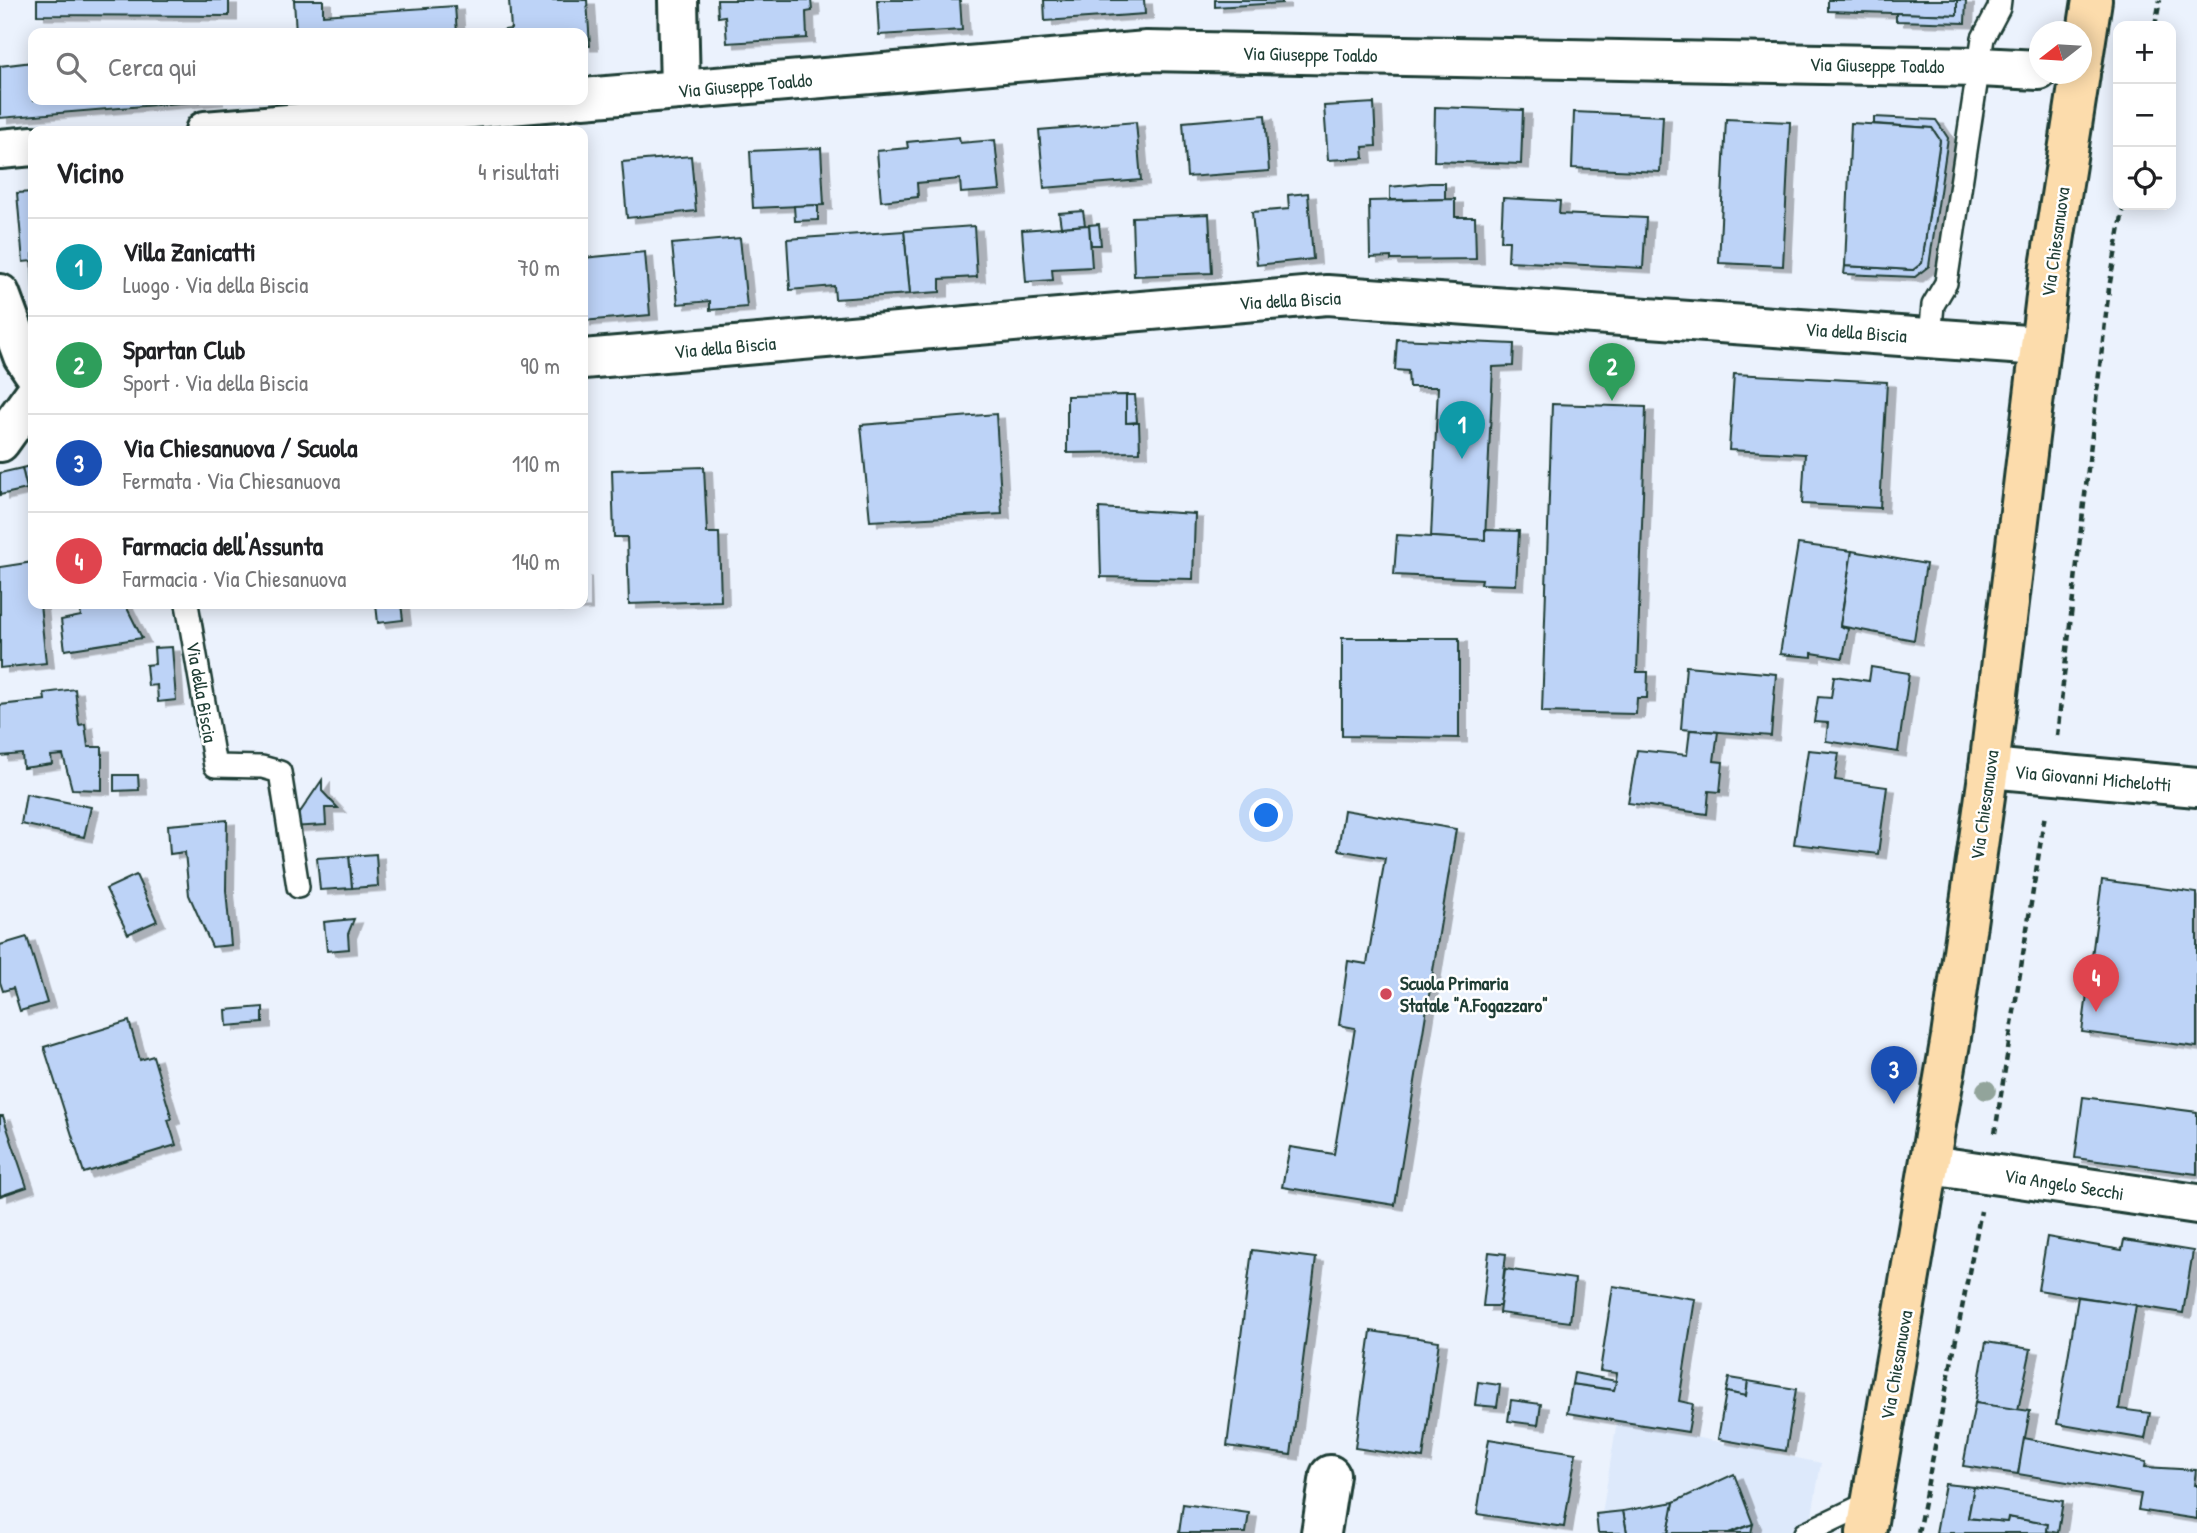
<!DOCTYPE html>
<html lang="it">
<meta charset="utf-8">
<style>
:root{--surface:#fff;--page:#f2f2f2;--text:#202124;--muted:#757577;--line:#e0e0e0;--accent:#b45309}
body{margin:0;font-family:"Patrick Hand",sans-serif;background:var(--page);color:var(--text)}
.controls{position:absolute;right:21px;top:21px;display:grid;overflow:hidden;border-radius:14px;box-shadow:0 4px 18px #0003}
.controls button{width:63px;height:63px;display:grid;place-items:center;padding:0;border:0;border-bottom:2px solid var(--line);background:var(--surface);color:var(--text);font:35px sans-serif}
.compass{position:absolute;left:2029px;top:21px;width:63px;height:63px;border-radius:50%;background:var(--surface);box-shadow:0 4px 18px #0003;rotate:253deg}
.you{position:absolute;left:1267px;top:816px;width:24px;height:24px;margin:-18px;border:5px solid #fff;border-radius:50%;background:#1a73e8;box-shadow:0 0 0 10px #1a73e833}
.badge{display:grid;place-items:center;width:46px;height:46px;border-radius:50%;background:var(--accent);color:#fff;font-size:23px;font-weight:700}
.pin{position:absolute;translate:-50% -58px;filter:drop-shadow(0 2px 4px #0008)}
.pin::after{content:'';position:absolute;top:37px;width:24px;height:21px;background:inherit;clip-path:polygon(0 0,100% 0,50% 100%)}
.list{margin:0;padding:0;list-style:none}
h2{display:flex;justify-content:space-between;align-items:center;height:91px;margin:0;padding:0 28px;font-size:30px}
h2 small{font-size:23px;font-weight:400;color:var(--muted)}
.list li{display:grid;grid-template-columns:46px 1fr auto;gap:21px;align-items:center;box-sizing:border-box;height:98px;padding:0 28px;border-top:2px solid var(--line)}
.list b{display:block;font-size:26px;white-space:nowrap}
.list p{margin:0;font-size:23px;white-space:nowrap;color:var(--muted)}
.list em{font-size:23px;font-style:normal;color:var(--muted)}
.icon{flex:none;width:38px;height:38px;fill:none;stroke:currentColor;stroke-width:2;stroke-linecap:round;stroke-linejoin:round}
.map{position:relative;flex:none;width:2197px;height:1533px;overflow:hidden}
.search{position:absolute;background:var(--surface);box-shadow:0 4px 18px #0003;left:28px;top:28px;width:560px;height:77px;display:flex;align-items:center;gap:18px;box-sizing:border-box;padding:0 24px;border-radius:14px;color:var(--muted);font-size:26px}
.panel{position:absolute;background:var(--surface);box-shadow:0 4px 18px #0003;left:28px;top:126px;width:560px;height:483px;border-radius:14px}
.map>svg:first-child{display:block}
</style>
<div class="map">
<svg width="2197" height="1533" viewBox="0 0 2197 1533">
<defs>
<filter id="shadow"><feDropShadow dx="8" dy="4.5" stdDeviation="0" flood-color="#0004"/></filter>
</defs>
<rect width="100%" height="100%" fill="#ebf2fd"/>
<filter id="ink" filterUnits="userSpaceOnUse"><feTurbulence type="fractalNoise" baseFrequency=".0143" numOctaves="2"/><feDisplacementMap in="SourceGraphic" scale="14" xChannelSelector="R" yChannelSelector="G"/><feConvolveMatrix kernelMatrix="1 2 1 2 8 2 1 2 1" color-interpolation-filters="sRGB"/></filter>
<g filter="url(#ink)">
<!-- built -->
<path fill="#dde9fb" d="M1617,1421l204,42 -12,70h-210z"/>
<!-- building -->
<g fill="#bdd3f7" stroke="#1f3d34" stroke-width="2" filter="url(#shadow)">
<path d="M37,0h192v16l-192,-1z"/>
<path d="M294,0h29v15l132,-9 2,27h-161z"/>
<path d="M509,0h78l3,46h-7v-13h-78l-1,-3 7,-1z"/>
<path d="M717,0h94l1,11 -6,1 1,26 -80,5 -2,-27 -7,1z"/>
<path d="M877,0h83l2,30 -83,5z"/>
<path d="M1044,0h100l1,14 -100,7z"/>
<path d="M1215,0h67v3l-67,4z"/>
<path d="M1828,0h129v15l-129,-4z"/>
<path d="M1957,0h9l-1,23 -69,-2v-8l61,2z"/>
<path d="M33,62v38h183l-216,18v-52z"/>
<path d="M1374,103l2,43 -13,1 1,11 -36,2 -4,-54z"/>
<path d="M1435,107l88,3 -2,54 -87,-3z"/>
<path d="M1574,112l89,4 -3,56 -88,-4z"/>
<path d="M1265,115l4,56 -82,6 -4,-55z"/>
<path d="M1874,117l62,3 12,18 -19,128 -14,11 -71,-3 1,-8 68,4 9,-7 18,-123 -8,-12 -58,-4z"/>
<path d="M1726,119l64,3 -7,144 -64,-3z"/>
<path d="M1136,122l5,58 -97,8 -5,-58z"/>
<path d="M1851,123l81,5 8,12 -18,123 -9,7 -68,-4z"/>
<path d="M959,137l1,6 35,-3 5,50 -39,3 -1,-14 -43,4 1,14 -37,4 -4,-50 31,-3 -1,-6z"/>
<path d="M821,148l3,57 -71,3 -3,-57z"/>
<path d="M691,156l5,55 -69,7 -5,-56z"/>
<path d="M1430,183h15v16l-55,1v-13z"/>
<path d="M33,192v100l-1,-31 -9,1 -6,-69z"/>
<path d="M1308,193l5,66 -56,6 -5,-53 37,-3 -1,-14z"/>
<path d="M1503,198l57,3 -1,13 87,4 -3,50 -135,-7 1,-20h-8z"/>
<path d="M1455,199v18h20l1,42 -85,1v-3l-21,1 -1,-57z"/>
<path d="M818,205v15l-23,1 -1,-15z"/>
<path d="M1083,211l2,14 -24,2 -2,-14z"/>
<path d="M1209,214l3,59 -78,3 -2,-59z"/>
<path d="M1099,224l2,21h-10l-2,-20z"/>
<path d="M1089,225l3,42 -40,2 1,11 -27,2 -4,-52z"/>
<path d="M974,226l3,51 -37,2v13l-30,2 -6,-63z"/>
<path d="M904,231l6,63 -75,5 -1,-13 -44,4 -3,-51z"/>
<path d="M740,238l7,69 -37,3v-9l-32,3 -6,-60z"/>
<path d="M645,252l5,63 -67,6v-63z"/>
<path d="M1397,339l117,5 -1,22 -20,1 -8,173 -54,-3 7,-150h-29l-1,-16 -13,-1z"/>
<path d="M1734,374l153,8 -7,126 -78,-4 3,-50 -76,-4z"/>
<path d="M1126,395h9l2,27 -11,1z"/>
<path d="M1126,395v28h13l1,29 -73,1v-57z"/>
<path d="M1552,404l94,3 -9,265h11l-1,26h-10l-1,16 -94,-2z"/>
<path d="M996,414l6,100 -132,7 -9,-96z"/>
<path d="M33,465v29l-5,1 -6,-27z"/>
<path d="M704,467l3,66h12l2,68 -92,3 -2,-67h-13l-2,-67z"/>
<path d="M22,468l5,21 -27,6v-22z"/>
<path d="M1099,508l96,6 -2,65 -92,-2z"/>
<path d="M1485,530l34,1 -3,54 -35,-1 1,-5 -88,-4 3,-40 88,5z"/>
<path d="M1798,544l54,7 -12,75 8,3 -5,29 -31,-5v4l-32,-3z"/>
<path d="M1852,551l74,13 -12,76 -74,-14z"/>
<path d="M33,562v42h7l6,59 -46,5v-101z"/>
<path d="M583,572l1,33 -33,1v-2h32z"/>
<path d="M79,604h46l17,34 -77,12 -4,-30 20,-4z"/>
<path d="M376,604h25l2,16 -25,3z"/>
<path d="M1342,638h117v100l-117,-2z"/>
<path d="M172,647l4,53 -18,2 -1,-17 -9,1 -2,-21 9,-1 -1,-16z"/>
<path d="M1686,666l90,8 -5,62 -90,-7z"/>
<path d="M1871,667l38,6 -11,79 -72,-11 2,-18 -14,-1 4,-25 13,1 3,-22 35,5z"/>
<path d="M75,689l4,36 6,-1 3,23h14v43l-30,-1 -9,-34 -12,1 1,8 -29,4 -1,-14 -22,2v-51l45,-5 -1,-7z"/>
<path d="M1690,730l28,2 -4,29 9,1 -3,30 -11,-1 -2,23 -79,-11 9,-53 50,5z"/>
<path d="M1808,750l31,3 -4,27 52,7 -9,67 -84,-10z"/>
<path d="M114,775h24l1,15 -25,1z"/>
<path d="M322,780v11l16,17h-13l1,17 -36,2z"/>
<path d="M26,794l65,13 -7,30 -63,-13z"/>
<path d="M1344,810l112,19 -61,376 -113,-18 8,-40 44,7 21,-126 -16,-3 9,-64 19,3 18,-106 -47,-8z"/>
<path d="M227,820l-1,70 5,55 -19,2 -23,-52 -4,-43 -15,2 -2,-29z"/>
<path d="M376,854l2,32 -26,2 -3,-32z"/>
<path d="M349,856l3,32 -32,2 -3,-32z"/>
<path d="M136,875l21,46 -29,13 -22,-45z"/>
<path d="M2102,880l95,13v154l-115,-15z"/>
<path d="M354,919l-6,15 1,15 -22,2 -3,-29z"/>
<path d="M27,937l20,66 -27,8 -7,-23 -10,3 -3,-9v-37z"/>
<path d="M263,1007v16l-36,3 -1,-16z"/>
<path d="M129,1021l11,39 13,-4 19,63 -4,1 8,25 -92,28 -40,-126z"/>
<path d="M2083,1097l114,15v62l-122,-16z"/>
<path d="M0,1116h3l24,71 -27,9z"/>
<path d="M2047,1237l75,13 2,-10 69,11 -10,62 -145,-23z"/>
<path d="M1252,1250l64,8 -25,197 -64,-9z"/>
<path d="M1489,1252l17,2 -6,52h-17z"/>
<path d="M1505,1269l70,10 -5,43 -71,-9z"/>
<path d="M1613,1286l82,13 -16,102 14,3 -5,28 -121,-19 5,-29 42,6 3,-17 -17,-2z"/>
<path d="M2078,1297l58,8 -17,104 31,4 -5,26 -88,-15z"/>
<path d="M1371,1331l68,10 -16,117 -68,-10z"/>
<path d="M1986,1342l45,7 -13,61 -43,-7z"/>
<path d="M1574,1373l42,8 -2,9 -42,-6z"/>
<path d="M1729,1378l19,3 -2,15 -20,-4z"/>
<path d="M1748,1381l48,8 -10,62 -68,-12 8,-47 20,4z"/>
<path d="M1478,1382l22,3 -3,22 -22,-2z"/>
<path d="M1511,1400l30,4 -3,21 -30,-4z"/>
<path d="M1975,1403l55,8 -12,63 -55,-8z"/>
<path d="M2024,1438l122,24 -1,5 51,3 -2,15h3v34l-59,-9 3,-16 -123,-20z"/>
<path d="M1489,1439l87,14 -12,74 -87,-13z"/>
<path d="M1734,1474l19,50 -24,9h-61l6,-31z"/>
<path d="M1945,1484l29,3 -6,31 39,4 1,-5 40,7 -1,9h-111z"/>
<path d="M1974,1487l89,14 -5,32 -11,-2 1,-7 -40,-7 -1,5 -39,-4z"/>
<path d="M1674,1502l-6,31h-41l-4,-22z"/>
<path d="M1183,1504l66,9 -3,20h-67z"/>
<path d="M1623,1511l4,22h-29l-2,-19z"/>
<path d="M1753,1524l-2,9h-22z"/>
</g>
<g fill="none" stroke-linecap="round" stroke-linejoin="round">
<!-- lane casing -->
<g stroke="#1f3d34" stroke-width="26">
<g id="lane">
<path d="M1930,337l3,-32 13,-22 37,-245 16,-30 1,-8"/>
<path d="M187,604l28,162 47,1 18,5 18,115"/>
<path d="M1805,1533l67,-32"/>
</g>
</g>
<!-- street casing -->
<g stroke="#1f3d34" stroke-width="44">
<g id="street">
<path d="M678,0l2,90"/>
<path d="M583,98l564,-47 832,16 60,3"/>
<path d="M205,131l363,-31"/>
<path d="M0,149l33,-3"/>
<path d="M0,294l23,62 10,15"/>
<path d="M583,359l744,-64 713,51"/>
<path d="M0,442l33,-46"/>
<path d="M1989,768l208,19"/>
<path d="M1930,1165l267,39"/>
<path d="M1321,1533l9,-58"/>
</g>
</g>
<!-- primary casing -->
<g stroke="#1f3d34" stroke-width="44">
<g id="primary">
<path d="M2082,65l10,-65"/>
<path d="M1866,1533l85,-496 38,-269 59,-488 32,-206"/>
</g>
</g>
<!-- path -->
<g stroke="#1f3d34" stroke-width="4.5" stroke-dasharray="7 5" stroke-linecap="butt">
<path d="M2155,26l5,-26"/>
<path d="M2057,736l52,-448 15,-83"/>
<path d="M1995,1133l50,-319"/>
<path d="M1918,1533l63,-322"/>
</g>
<!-- lane -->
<use href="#lane" stroke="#fff" stroke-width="21"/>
<!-- street -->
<use href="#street" stroke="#fff" stroke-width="38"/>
<!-- primary -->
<use href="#primary" stroke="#fcdcac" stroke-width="38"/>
</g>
<!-- trees -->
<circle fill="#92a49b" cx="1986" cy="1090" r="10"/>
</g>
<!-- markers -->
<circle fill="#d1495b" stroke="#fff" stroke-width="2.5" cx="1386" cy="994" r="7"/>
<g text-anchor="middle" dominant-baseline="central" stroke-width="5" stroke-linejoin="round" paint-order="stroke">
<!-- street labels -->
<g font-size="19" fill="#1f3d34" stroke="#fff">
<text transform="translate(1310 54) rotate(1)">Via Giuseppe Toaldo</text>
<text transform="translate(1877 65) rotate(1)">Via Giuseppe Toaldo</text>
<text transform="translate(745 85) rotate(-5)">Via Giuseppe Toaldo</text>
<text transform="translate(2055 242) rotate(-82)">Via Chiesanuova</text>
<text transform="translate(1290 300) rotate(-3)">Via della Biscia</text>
<text transform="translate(1856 332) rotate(4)">Via della Biscia</text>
<text transform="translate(725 347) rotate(-5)">Via della Biscia</text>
<text transform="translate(202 692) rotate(80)">Via della Biscia</text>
<text transform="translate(2093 778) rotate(5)">Via Giovanni Michelotti</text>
<text transform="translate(1984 805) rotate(-82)">Via Chiesanuova</text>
<text transform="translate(2064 1184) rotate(9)">Via Angelo Secchi</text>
<text transform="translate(1896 1365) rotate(-80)">Via Chiesanuova</text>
</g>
<!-- poi labels -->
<g font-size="19" font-weight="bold" fill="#1f3d34" stroke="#fff" text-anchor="start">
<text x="1400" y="983">Scuola Primaria<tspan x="1400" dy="22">Statale "A.Fogazzaro"</tspan></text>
</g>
</g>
</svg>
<div class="controls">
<button>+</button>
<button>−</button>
<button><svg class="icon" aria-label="locate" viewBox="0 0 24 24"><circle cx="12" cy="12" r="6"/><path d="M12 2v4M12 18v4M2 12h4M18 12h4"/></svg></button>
</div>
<svg class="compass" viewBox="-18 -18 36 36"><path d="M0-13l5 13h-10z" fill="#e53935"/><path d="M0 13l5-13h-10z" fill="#757577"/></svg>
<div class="you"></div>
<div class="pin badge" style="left:1462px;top:459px;background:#0f9aa8">1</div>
<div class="pin badge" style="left:1612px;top:401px;background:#2e9e5b">2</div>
<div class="pin badge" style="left:1894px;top:1104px;background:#1a4fb4">3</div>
<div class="pin badge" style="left:2096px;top:1012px;background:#e0444e">4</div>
<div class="search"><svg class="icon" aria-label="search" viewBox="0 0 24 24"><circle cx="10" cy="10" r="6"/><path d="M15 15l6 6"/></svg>Cerca qui</div>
<section class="panel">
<h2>Vicino<small>4 risultati</small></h2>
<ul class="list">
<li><span class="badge" style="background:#0f9aa8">1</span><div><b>Villa Zanicatti</b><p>Luogo · Via della Biscia</p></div><em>70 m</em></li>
<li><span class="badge" style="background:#2e9e5b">2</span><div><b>Spartan Club</b><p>Sport · Via della Biscia</p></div><em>90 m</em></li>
<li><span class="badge" style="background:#1a4fb4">3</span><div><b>Via Chiesanuova / Scuola</b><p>Fermata · Via Chiesanuova</p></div><em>110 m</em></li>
<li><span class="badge" style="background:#e0444e">4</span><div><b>Farmacia dell'Assunta</b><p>Farmacia · Via Chiesanuova</p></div><em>140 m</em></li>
</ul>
</section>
</div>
